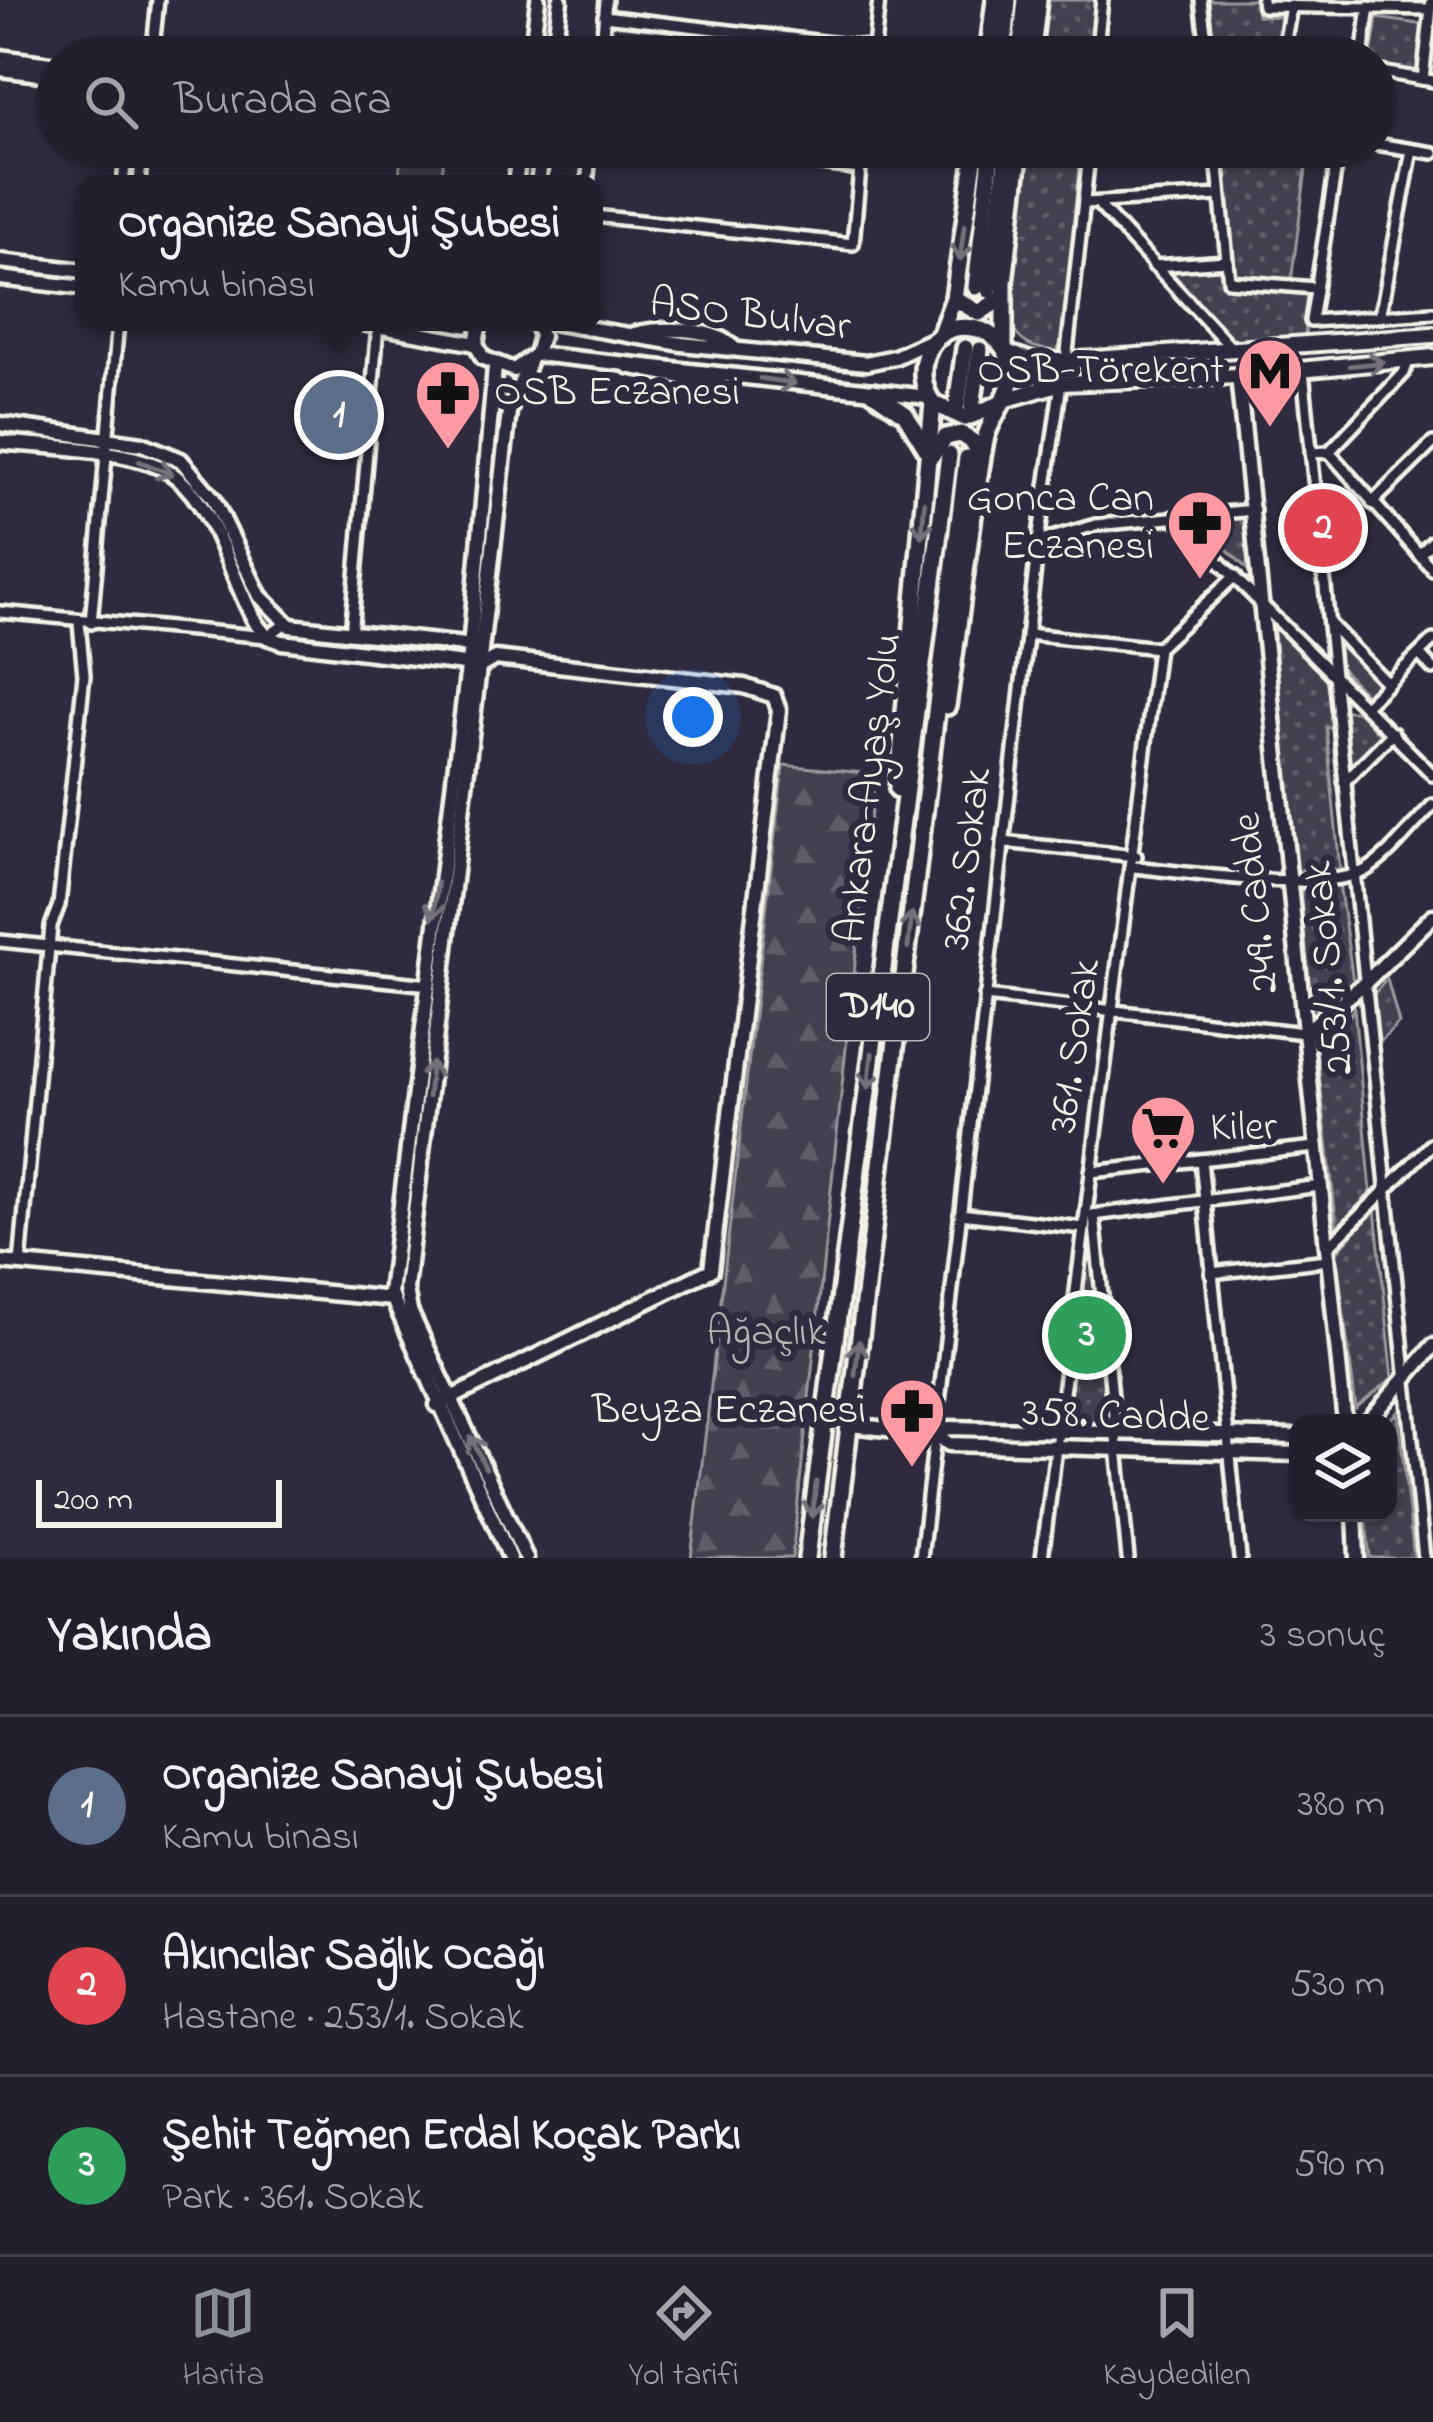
<!DOCTYPE html>
<html lang="tr">
<meta charset="utf-8">
<style>
:root{--surface:#23202e;--page:#2b2836;--text:#f1f3f6;--muted:#a3a3aa;--line:#403e4a;--accent:#8c9099}
body{margin:0;font-family:"Indie Flower",sans-serif;background:var(--page);color:var(--text)}
.controls{position:absolute;right:36px;bottom:36px;display:grid;overflow:hidden;border-radius:24px;box-shadow:0 3px 9px #0004}
.controls button{width:108px;height:108px;display:grid;place-items:center;padding:0;border:0;border-bottom:3px solid var(--line);background:var(--surface);color:var(--text);font:60px sans-serif}
.scale{position:absolute;left:36px;bottom:30px;width:246px;box-sizing:border-box;padding-left:12px;border:6px solid #f4f1e8;border-top:0;font-size:33px;line-height:42px;white-space:nowrap;color:#f4f1e8;-webkit-text-stroke:9px #2f2a3d;paint-order:stroke}
.you{position:absolute;left:693px;top:717px;width:42px;height:42px;margin:-30px;border:9px solid #fff;border-radius:50%;background:#1a73e8;box-shadow:0 0 0 18px #1a73e833}
.badge{display:grid;place-items:center;width:78px;height:78px;border-radius:50%;background:var(--accent);color:#fff;font-size:39px;font-weight:700}
.pin{position:absolute;translate:-50% -50%;border:6px solid #fff;box-shadow:0 3px 12px #0006}
.popup{position:absolute;left:75px;top:175px;width:528px;height:156px;box-sizing:border-box;display:grid;place-content:center;border-radius:24px;background:var(--surface);filter:drop-shadow(0 3px 9px #0005);font-size:39px;white-space:nowrap;color:var(--muted)}
.popup b{font-size:45px;color:var(--text)}
.popup::after{content:'';position:absolute;left:50%;top:100%;margin-left:-24px;border:24px solid transparent;border-top-color:var(--surface)}
.list{margin:0;padding:0;list-style:none}
h2{display:flex;justify-content:space-between;align-items:center;height:156px;margin:0;padding:0 48px;font-size:51px}
h2 small{font-size:39px;font-weight:400;color:var(--muted)}
.list li{display:grid;grid-template-columns:78px 1fr auto;gap:36px;align-items:center;box-sizing:border-box;height:180px;padding:0 48px;border-top:3px solid var(--line)}
.list b{display:block;font-size:45px;white-space:nowrap}
.list p{margin:0;font-size:39px;white-space:nowrap;color:var(--muted)}
.list em{font-size:39px;font-style:normal;color:var(--muted)}
.icon{flex:none;width:66px;height:66px;fill:none;stroke:currentColor;stroke-width:2;stroke-linecap:round;stroke-linejoin:round}
.map{position:relative;flex:none;width:1433px;height:1558px;overflow:hidden}
.search{position:absolute;background:var(--surface);box-shadow:0 3px 9px #0004;left:36px;right:36px;top:36px;height:132px;display:flex;align-items:center;gap:30px;box-sizing:border-box;padding:0 42px;border-radius:66px;color:var(--muted);font-size:45px}
.sheet{height:696px;background:var(--surface)}
nav{display:flex;justify-content:space-around;align-items:center;box-sizing:border-box;height:168px;border-top:3px solid var(--line);background:var(--surface);font-size:33px;color:var(--muted)}
nav a{display:grid;justify-items:center;gap:6px}
nav .on{color:var(--accent)}
.map>svg:first-child{display:block}
</style>
<div class="map">
<svg width="1433" height="1558" viewBox="0 0 1433 1558">
<defs>
<pattern id="forest-firs" width="22" height="20" patternUnits="userSpaceOnUse" patternTransform="scale(3)"><rect width="22" height="20" fill="#454050"/><path d="M5 1l3.5 6h-7zM16 11l3.5 6h-7z" fill="#605c69"/></pattern>
<pattern id="park-dots" width="8" height="8" patternUnits="userSpaceOnUse" patternTransform="scale(3)"><rect width="8" height="8" fill="#454050"/><path d="M2 2h.1M6 6h.1" fill="none" stroke="#605c69" stroke-width="1.8" stroke-linecap="round"/></pattern>
</defs>
<rect width="100%" height="100%" fill="#2f2a3d"/>
<filter id="ink" filterUnits="userSpaceOnUse"><feTurbulence type="fractalNoise" baseFrequency=".00833" numOctaves="2"/><feDisplacementMap in="SourceGraphic" scale="24" xChannelSelector="R" yChannelSelector="G"/><feConvolveMatrix kernelMatrix="1 2 1 2 8 2 1 2 1" color-interpolation-filters="sRGB"/></filter>
<g filter="url(#ink)">
<!-- forest -->
<path fill="url(#forest-firs)" stroke="#9c989c" stroke-width="3" d="M783,765l92,9 -83,784h-101z"/>
<!-- park -->
<g fill="url(#park-dots)" stroke="#9c989c" stroke-width="3">
<path d="M1045,0h50l-5,57h-52z"/>
<path d="M1209,0h46l2,15 24,2 -6,40h-60z"/>
<path d="M1377,18l49,7 -7,49 -43,-7v-10h-5z"/>
<path d="M1027,147h54l-19,196 -6,8c-23,-3 -36,-6 -46,-28z"/>
<path d="M1222,147h87l-18,135 -58,-6z"/>
<path d="M1219,268l5,19 83,8 -2,44 -71,5 -69,-72z"/>
<path d="M1244,516l4,54 -52,-52z"/>
<path d="M1279,628l46,44 9,55 -8,1 14,141 -44,2 -22,-239z"/>
<path d="M1336,637l44,46 -13,13 -27,-29z"/>
<path d="M1344,711h14l23,25 -31,31z"/>
<path d="M1339,883l14,98 -36,28 -6,-4 -11,-114z"/>
<path d="M1387,979l12,44 -21,21 -6,-48z"/>
<path d="M1354,1008l17,184 -34,35 -19,-162z"/>
<path d="M1375,1210l18,168 -37,30 -20,-155z"/>
<path d="M1088,1237l23,193h-49l22,-189z"/>
<path d="M1398,1412l16,146h-44l-5,-45h23l-1,-90z"/>
</g>
<!-- pitch -->
<path fill="#454050" stroke="#9c989c" stroke-width="3" d="M402,147h43l-4,37 -43,-1z"/>
<g fill="none" stroke-linecap="round" stroke-linejoin="round">
<!-- trunk-tunnel -->
<path stroke="#4d4857" stroke-width="15" stroke-dasharray="15 8" stroke-linecap="butt" d="M965,348l11,-61"/>
<!-- minor casing -->
<g stroke="#f4f1e8" stroke-width="18">
<g id="minor">
<path d="M1201,0l7,57"/>
<path d="M1262,0l1,6 168,3"/>
<path d="M604,16l270,32"/>
<path d="M152,57l6,-57"/>
<path d="M601,57l5,-57"/>
<path d="M873,57l6,-57"/>
<path d="M1096,57l6,-57"/>
<path d="M1112,57l94,-11"/>
<path d="M1282,57l9,-51"/>
<path d="M1362,57l7,-50"/>
<path d="M1376,71l57,10"/>
<path d="M1423,79l9,-79"/>
<path d="M1376,144l57,9"/>
<path d="M695,147l165,22"/>
<path d="M1216,147l13,134 86,7"/>
<path d="M1339,147l-28,174 122,-8"/>
<path d="M123,184l4,-37"/>
<path d="M139,184l3,-37"/>
<path d="M587,184l4,-37"/>
<path d="M1086,203l133,-8"/>
<path d="M1100,206l134,145"/>
<path d="M594,216l259,28 9,-97"/>
<path d="M1154,266l73,-5"/>
<path d="M1380,317l32,-167"/>
<path d="M1066,361l24,-214"/>
<path d="M1303,371l121,1187"/>
<path d="M1329,452l104,118"/>
<path d="M1311,453l18,-1 75,-79 5,-14"/>
<path d="M1372,503l61,-60"/>
<path d="M1174,517l259,258"/>
<path d="M1038,542l58,-17 158,-15"/>
<path d="M1419,555l14,-14"/>
<path d="M0,612l267,25 19,-14"/>
<path d="M91,623l27,-301"/>
<path d="M1329,623l59,61"/>
<path d="M351,634l27,-309"/>
<path d="M1027,634l131,14"/>
<path d="M1419,654l14,15"/>
<path d="M1366,705l67,-65"/>
<path d="M1344,782l49,-49"/>
<path d="M1003,842l133,14"/>
<path d="M1134,867c51,5 190,27 232,3 25,-15 46,-45 67,-65"/>
<path d="M0,941l430,44"/>
<path d="M985,996l319,37"/>
<path d="M1201,1160l39,398"/>
<path d="M1091,1172l225,-25"/>
<path d="M960,1214l123,14"/>
<path d="M1093,1215l227,-29"/>
<path d="M1094,1215l34,343"/>
<path d="M1327,1248l106,-105"/>
<path d="M20,1264l31,-338 8,-21 25,-230 -5,-52"/>
<path d="M1211,1273l117,-13"/>
<path d="M921,1558l117,-1016 23,-159"/>
<path d="M1042,1558l116,-910 77,-72"/>
</g>
</g>
<!-- tertiary casing -->
<g stroke="#f4f1e8" stroke-width="21">
<g id="tertiary">
<path d="M0,57l57,8"/>
<path d="M531,57l7,-57"/>
<path d="M553,57l7,-57"/>
<path d="M0,69l57,7"/>
<path d="M515,184l5,-37"/>
<path d="M538,184l5,-37"/>
<path d="M0,261l84,10"/>
<path d="M0,278l84,10"/>
<path d="M355,322l121,22"/>
<path d="M480,322l-4,22 7,14 31,12 22,-16 5,-18 -5,-14"/>
<path d="M551,322l131,22 184,19 29,-6 41,-19"/>
<path d="M634,334c28,-7 81,-7 101,15"/>
<path d="M536,354l392,43"/>
<path d="M628,366l64,13 27,-2"/>
<path d="M495,367l-26,292 -79,634 120,265"/>
<path d="M1238,376l107,1047"/>
<path d="M0,424l142,20 39,16 32,38 47,98 30,30 184,20"/>
<path d="M0,442c46,5 139,6 175,34 42,33 56,104 82,149l10,12 15,5 199,24 14,-8 249,28 30,10 5,14 -68,560 -274,135"/>
<path d="M1304,1033l61,-50 68,-67"/>
<path d="M0,1262l393,37"/>
<path d="M1367,1423l66,-77"/>
<path d="M849,1425l86,9"/>
<path d="M1298,1437l-348,-9 -15,6 14,10 349,10"/>
<path d="M1355,1513l2,45"/>
<path d="M526,1558l-116,-247 -4,-22 103,-877 20,-50"/>
</g>
</g>
<!-- secondary casing -->
<g stroke="#f4f1e8" stroke-width="22">
<g id="secondary">
<path d="M1006,352l26,9h34l367,-26"/>
<path d="M1001,401l60,-18 177,-7 195,-19"/>
</g>
</g>
<!-- trunk casing -->
<g stroke="#f4f1e8" stroke-width="24">
<g id="trunk">
<path d="M988,57l7,-57"/>
<path d="M1003,57l5,-57"/>
<path d="M1020,57l6,-57"/>
<path d="M1031,57l7,-57"/>
<path d="M976,287l16,-140"/>
<path d="M989,290l19,-143"/>
<path d="M954,298l25,15 24,-16"/>
<path d="M940,336l14,-38 22,-151"/>
<path d="M1004,347v-65l16,-135"/>
<path d="M873,392l32,22 22,36"/>
<path d="M957,405l8,-57"/>
<path d="M972,407l8,-57"/>
<path d="M931,456l15,-19 15,-3 12,8 8,16"/>
<path d="M947,706c13,-88 22,-178 38,-266 5,-24 27,-43 26,-68 0,-22 -17,-41 -39,-44 -44,-7 -62,44 -39,75l32,15 33,-13"/>
<path d="M898,789l35,-386"/>
<path d="M807,1558l142,-1103"/>
<path d="M833,1558l134,-1100"/>
</g>
</g>
<!-- minor -->
<use href="#minor" stroke="#2f2a3d" stroke-width="9"/>
<!-- tertiary -->
<use href="#tertiary" stroke="#2f2a3d" stroke-width="12"/>
<!-- secondary -->
<use href="#secondary" stroke="#2f2a3d" stroke-width="14"/>
<!-- trunk -->
<use href="#trunk" stroke="#2f2a3d" stroke-width="15"/>
</g>
<!-- one-way arrows -->
<defs><path id="oneway-shaft" d="M-6 0H5M1.5-3L5.5 0L1.5 3" fill="none" stroke-width="1.6" stroke-linecap="round" stroke-linejoin="round" transform="scale(3)"/></defs>
<g stroke="#747079">
<use href="#oneway-shaft" transform="translate(962 243) rotate(98)"/>
<use href="#oneway-shaft" transform="translate(1367 364) rotate(-6)"/>
<use href="#oneway-shaft" transform="translate(778 381) rotate(8)"/>
<use href="#oneway-shaft" transform="translate(156 468) rotate(22)"/>
<use href="#oneway-shaft" transform="translate(923 520) rotate(95)"/>
<use href="#oneway-shaft" transform="translate(435 901) rotate(98)"/>
<use href="#oneway-shaft" transform="translate(910 930) rotate(-83)"/>
<use href="#oneway-shaft" transform="translate(870 1071) rotate(97)"/>
<use href="#oneway-shaft" transform="translate(430 1079) rotate(-84)"/>
<use href="#oneway-shaft" transform="translate(857 1358) rotate(-83)"/>
<use href="#oneway-shaft" transform="translate(478 1452) rotate(-115)"/>
<use href="#oneway-shaft" transform="translate(814 1500) rotate(97)"/>
</g>
</g>
<!-- icons -->
<defs>
<g id="metro-pin" transform="scale(3.45)"><path d="M0 17L-7.5 6A9.5 9.5 0 1 1 7.5 6Z" fill="#ff9aa2" stroke="#2f2a3d"/><path d="M-5.5 5V-5H-3L0 0L3-5H5.5V5H3V-.5L0 4L-3-.5V5Z" fill="#111"/></g>
<g id="pharmacy-pin" transform="scale(3.45)"><path d="M0 17L-7.5 6A9.5 9.5 0 1 1 7.5 6Z" fill="#ff9aa2" stroke="#2f2a3d"/><path d="M-2-6h4v4h4v4h-4v4h-4v-4h-4v-4h4Z" fill="#111"/></g>
<g id="supermarket-pin" transform="scale(3.45)"><path d="M0 17L-7.5 6A9.5 9.5 0 1 1 7.5 6Z" fill="#ff9aa2" stroke="#2f2a3d"/><path d="M-6-5.5h2.5l.6 2H6L4.5 2H-2.5L-4.4-4H-6ZM-1.5 3.2a1.3 1.3 0 1 0 .1 0ZM3 3.2a1.3 1.3 0 1 0 .1 0Z" fill="#111"/></g>
</defs>
<g fill-rule="evenodd">
<use href="#metro-pin" x="1270" y="371"/>
<use href="#pharmacy-pin" x="448" y="393"/>
<use href="#pharmacy-pin" x="1200" y="523"/>
<use href="#supermarket-pin" x="1163" y="1128"/>
<use href="#pharmacy-pin" x="912" y="1411"/>
</g>
<g text-anchor="middle" dominant-baseline="central" stroke-width="12" stroke-linejoin="round" paint-order="stroke">
<!-- shield labels -->
<rect fill="#2f2a3d" stroke="#b9b5b5" stroke-width="3" x="827" y="974" width="102" height="66" rx="9"/>
<g font-size="39" font-weight="bold" fill="#f4f1e8">
<text x="878" y="1007">D140</text>
</g>
<!-- street labels -->
<g font-size="42" fill="#f4f1e8" stroke="#2f2a3d">
<text transform="translate(750 316) rotate(7)">ASO Bulvar</text>
<text transform="translate(870 788) rotate(-83)">Ankara-Ayaş Yolu</text>
<text transform="translate(968 859) rotate(-83)">362. Sokak</text>
<text transform="translate(1257 903) rotate(-96)">249. Cadde</text>
<text transform="translate(1330 968) rotate(-96)">253/1. Sokak</text>
<text transform="translate(1076 1046) rotate(-82)">361. Sokak</text>
<text transform="translate(1116 1417) rotate(2)">358. Cadde</text>
</g>
<!-- poi labels -->
<g font-size="42" fill="#f4f1e8" stroke="#2f2a3d" text-anchor="end">
<text x="1224" y="371">OSB-Törekent</text>
<text x="494" y="393" text-anchor="start">OSB Eczanesi</text>
<text x="1154" y="499">Gonca Can<tspan x="1154" dy="48">Eczanesi</tspan></text>
<text x="1210" y="1128" text-anchor="start">Kiler</text>
<text x="866" y="1411">Beyza Eczanesi</text>
</g>
<!-- park labels -->
<g font-size="42" fill="#b7b3b3" stroke="#2f2a3d">
<text x="766" y="1333">Ağaçlık</text>
</g>
</g>
</svg>
<div class="controls">
<button><svg class="icon" aria-label="layers" viewBox="0 0 24 24"><path d="M12 4l9 5-9 5-9-5zM3 14l9 5 9-5"/></svg></button>
</div>
<div class="scale">200 m</div>
<div class="you"></div>
<div class="pin badge" style="left:339px;top:415px;background:#5c6f8a">1</div>
<div class="popup"><b>Organize Sanayi Şubesi</b>Kamu binası</div>
<div class="pin badge" style="left:1323px;top:528px;background:#e0444e">2</div>
<div class="pin badge" style="left:1087px;top:1335px;background:#2e9e5b">3</div>
<div class="search"><svg class="icon" aria-label="search" viewBox="0 0 24 24"><circle cx="10" cy="10" r="6"/><path d="M15 15l6 6"/></svg>Burada ara</div>
</div>
<section class="sheet">
<h2>Yakında<small>3 sonuç</small></h2>
<ul class="list">
<li><span class="badge" style="background:#5c6f8a">1</span><div><b>Organize Sanayi Şubesi</b><p>Kamu binası</p></div><em>380 m</em></li>
<li><span class="badge" style="background:#e0444e">2</span><div><b>Akıncılar Sağlık Ocağı</b><p>Hastane · 253/1. Sokak</p></div><em>530 m</em></li>
<li><span class="badge" style="background:#2e9e5b">3</span><div><b>Şehit Teğmen Erdal Koçak Parkı</b><p>Park · 361. Sokak</p></div><em>590 m</em></li>
</ul>
</section>
<nav>
<a class="on"><svg class="icon" aria-label="map" viewBox="0 0 24 24"><path d="M3 6l6-2 6 2 6-2v14l-6 2-6-2-6 2zM9 4v14M15 6v14"/></svg>Harita</a>
<a><svg class="icon" aria-label="directions" viewBox="0 0 24 24"><path d="M12 3l9 9-9 9-9-9zM9 14v-3h6M13 9l2 2-2 2"/></svg>Yol tarifi</a>
<a><svg class="icon" aria-label="saved" viewBox="0 0 24 24"><path d="M7 4h10v16l-5-4-5 4z"/></svg>Kaydedilen</a>
</nav>
